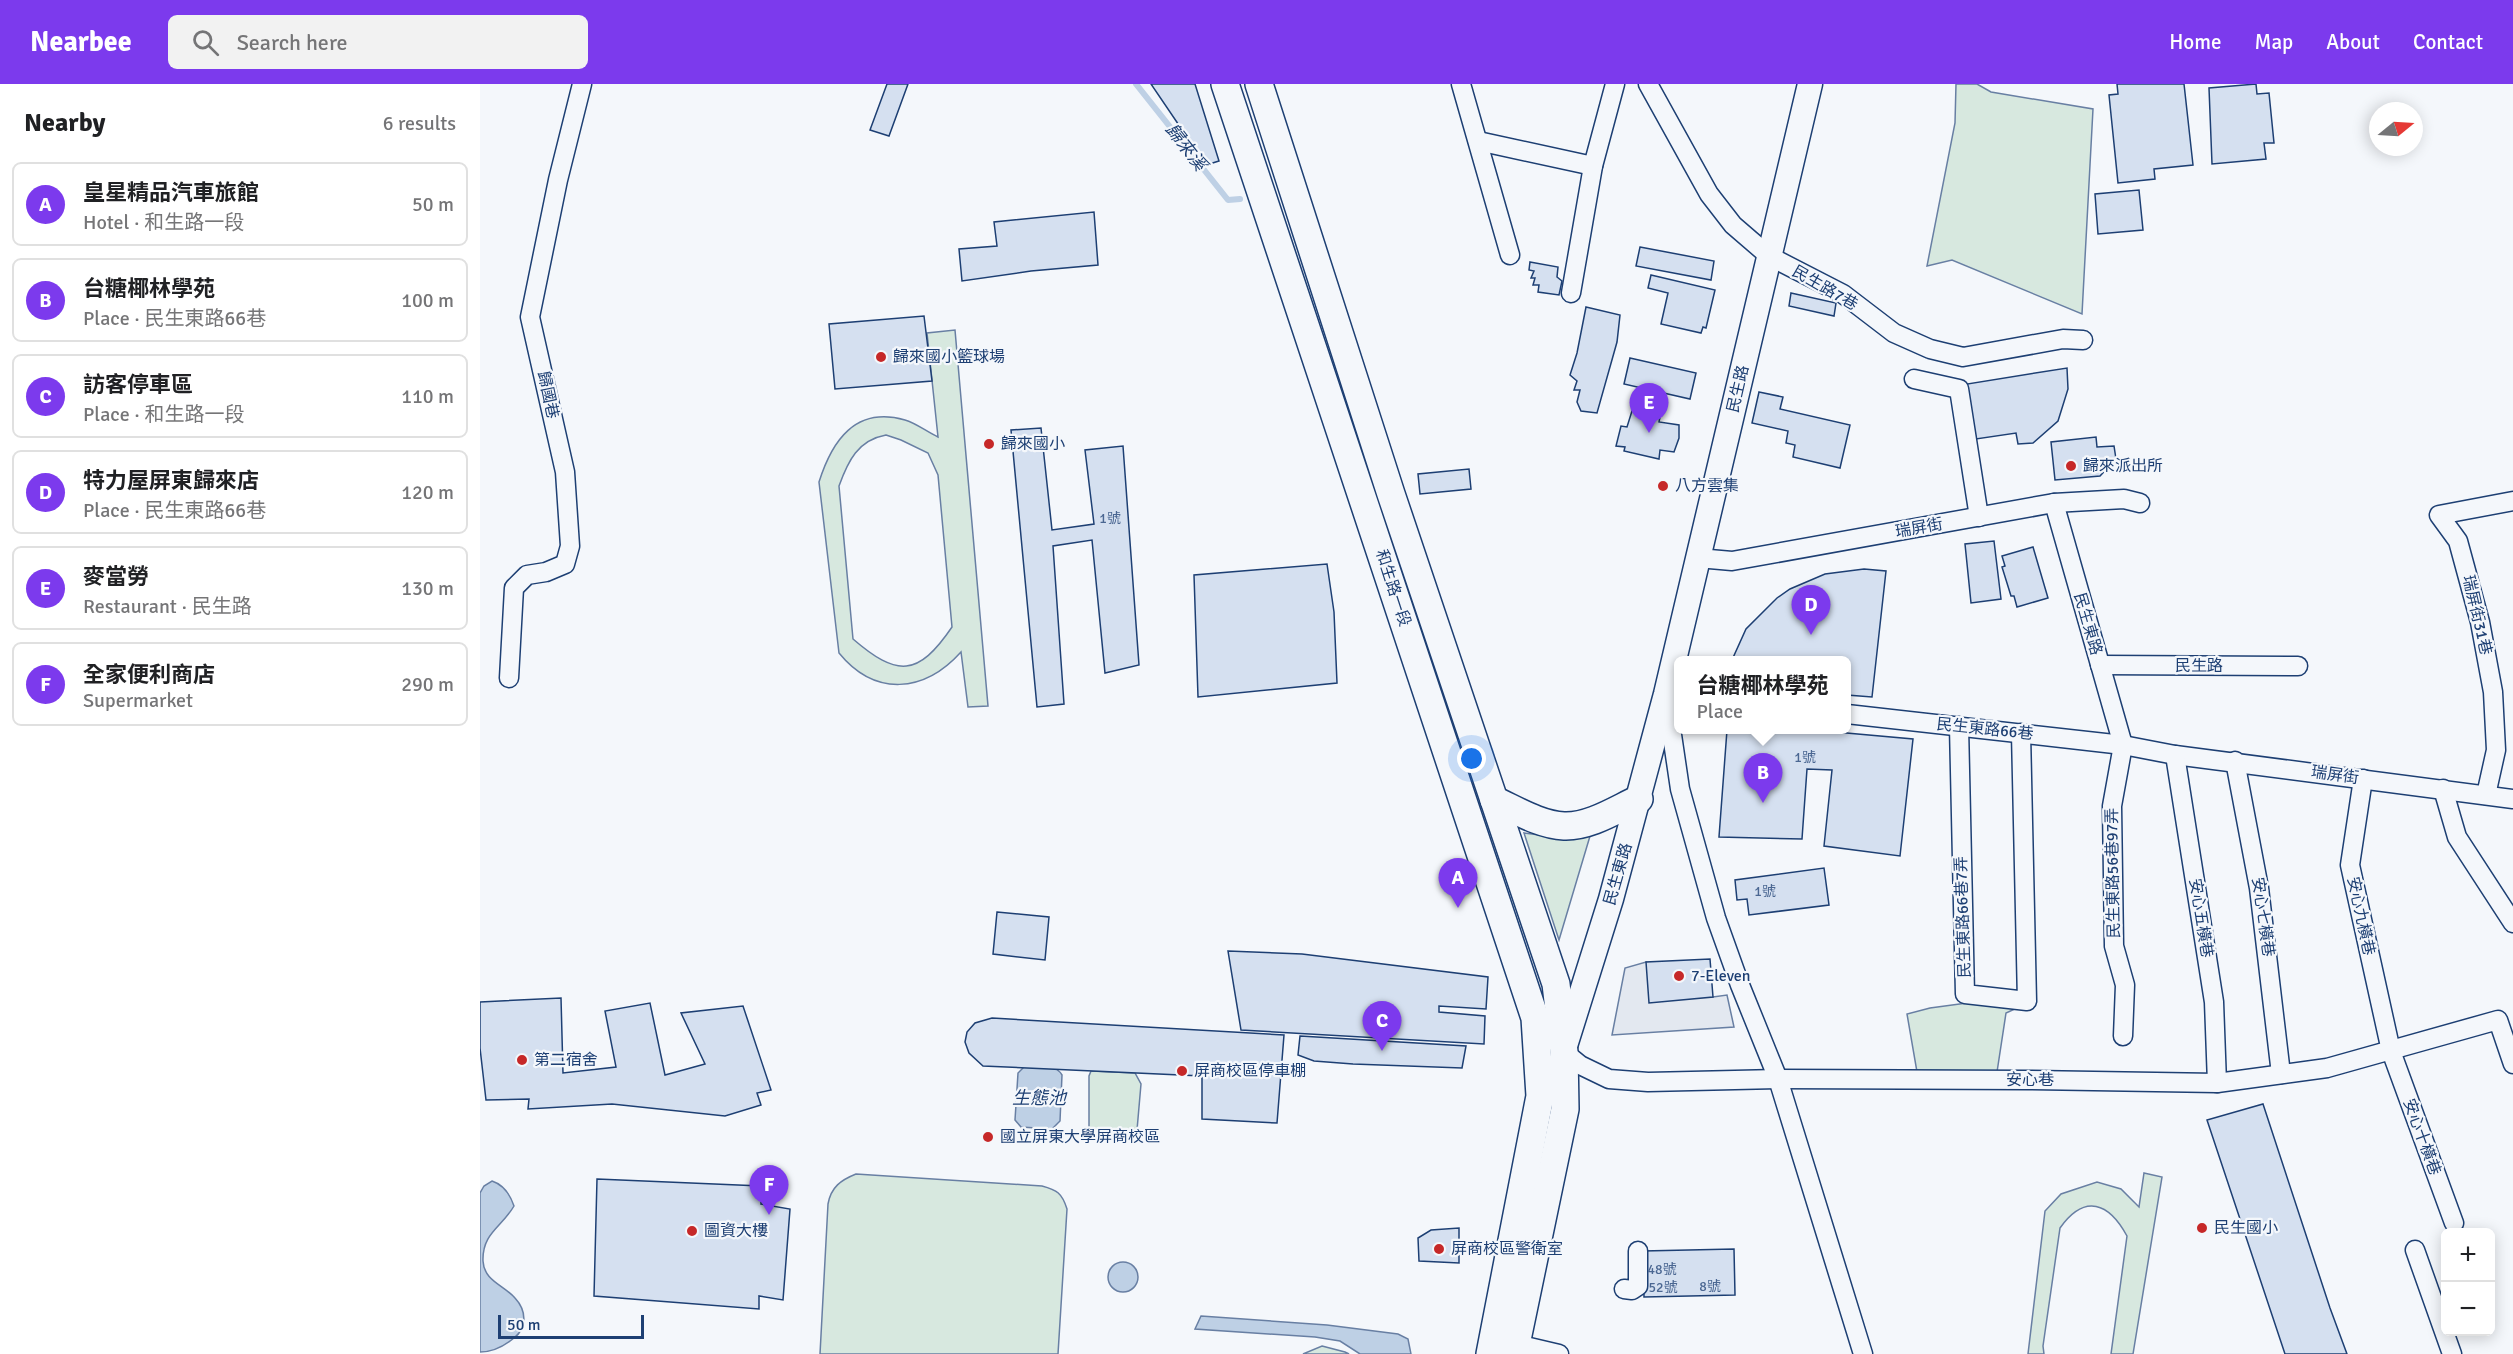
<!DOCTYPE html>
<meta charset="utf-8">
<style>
:root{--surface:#fff;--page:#f2f2f2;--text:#202124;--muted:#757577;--line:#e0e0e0;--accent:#7c3aed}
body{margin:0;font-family:Signika,"Noto Sans TC",sans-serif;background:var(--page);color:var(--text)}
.controls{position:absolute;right:18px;bottom:18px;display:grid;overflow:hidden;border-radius:9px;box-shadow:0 3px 15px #0003}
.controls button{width:54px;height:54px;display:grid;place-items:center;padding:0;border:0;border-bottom:2px solid var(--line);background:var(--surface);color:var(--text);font:30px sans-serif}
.compass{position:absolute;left:1889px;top:18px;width:54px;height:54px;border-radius:50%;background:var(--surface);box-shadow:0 3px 15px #0003;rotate:72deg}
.scale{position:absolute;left:18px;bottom:15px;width:146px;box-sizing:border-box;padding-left:6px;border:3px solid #1d3f73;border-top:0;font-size:16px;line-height:21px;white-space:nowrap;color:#1d3f73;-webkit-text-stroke:4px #f4f7fb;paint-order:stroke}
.you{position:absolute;left:992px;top:675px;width:21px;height:21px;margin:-15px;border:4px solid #fff;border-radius:50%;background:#1a73e8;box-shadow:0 0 0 9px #1a73e833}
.badge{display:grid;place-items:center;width:39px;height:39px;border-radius:50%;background:var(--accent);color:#fff;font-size:20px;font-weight:700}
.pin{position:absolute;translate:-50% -50px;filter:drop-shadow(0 2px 3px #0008)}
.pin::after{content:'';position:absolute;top:32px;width:21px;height:18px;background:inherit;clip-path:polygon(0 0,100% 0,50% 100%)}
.popup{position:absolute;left:1194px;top:572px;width:177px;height:78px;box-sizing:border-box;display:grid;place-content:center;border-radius:9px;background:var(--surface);filter:drop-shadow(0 2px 4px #0005);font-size:20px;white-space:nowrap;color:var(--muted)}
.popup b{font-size:22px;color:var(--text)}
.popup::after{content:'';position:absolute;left:50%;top:100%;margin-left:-12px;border:12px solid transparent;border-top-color:var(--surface)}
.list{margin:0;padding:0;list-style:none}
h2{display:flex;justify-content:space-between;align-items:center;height:78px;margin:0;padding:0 24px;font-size:26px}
h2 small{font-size:20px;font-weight:400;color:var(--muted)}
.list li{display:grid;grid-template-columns:39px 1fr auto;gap:18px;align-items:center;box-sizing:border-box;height:84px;margin:0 12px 12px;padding:0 12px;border:2px solid var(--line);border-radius:9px}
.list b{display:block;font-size:22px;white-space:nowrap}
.list p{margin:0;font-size:20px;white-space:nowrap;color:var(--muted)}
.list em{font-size:20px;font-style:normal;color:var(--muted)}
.icon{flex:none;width:33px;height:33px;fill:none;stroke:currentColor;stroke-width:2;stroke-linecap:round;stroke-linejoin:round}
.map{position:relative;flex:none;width:2033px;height:1270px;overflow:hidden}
header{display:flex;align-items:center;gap:36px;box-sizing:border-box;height:84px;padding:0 30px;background:var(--accent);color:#fff}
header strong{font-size:28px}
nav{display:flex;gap:33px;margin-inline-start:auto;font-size:21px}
.search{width:420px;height:54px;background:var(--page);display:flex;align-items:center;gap:15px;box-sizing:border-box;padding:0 21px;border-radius:9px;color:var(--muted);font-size:22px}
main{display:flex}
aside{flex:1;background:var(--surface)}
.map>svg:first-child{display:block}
</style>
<header>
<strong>Nearbee</strong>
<div class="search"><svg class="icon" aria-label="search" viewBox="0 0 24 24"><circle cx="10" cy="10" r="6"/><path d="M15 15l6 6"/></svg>Search here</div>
<nav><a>Home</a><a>Map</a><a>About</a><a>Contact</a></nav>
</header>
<main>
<aside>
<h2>Nearby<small>6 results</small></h2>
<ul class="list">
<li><span class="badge">A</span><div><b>皇星精品汽車旅館</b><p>Hotel · 和生路一段</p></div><em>50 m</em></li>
<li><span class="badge">B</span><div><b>台糖椰林學苑</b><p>Place · 民生東路66巷</p></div><em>100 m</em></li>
<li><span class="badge">C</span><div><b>訪客停車區</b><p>Place · 和生路一段</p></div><em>110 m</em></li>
<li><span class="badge">D</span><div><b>特力屋屏東歸來店</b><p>Place · 民生東路66巷</p></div><em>120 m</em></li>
<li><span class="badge">E</span><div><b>麥當勞</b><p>Restaurant · 民生路</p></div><em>130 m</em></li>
<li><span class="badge">F</span><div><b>全家便利商店</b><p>Supermarket</p></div><em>290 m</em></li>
</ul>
</aside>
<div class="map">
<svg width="2033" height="1270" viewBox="0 0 2033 1270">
<rect width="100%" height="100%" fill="#f4f7fb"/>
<!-- green -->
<g fill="#d7e8df" stroke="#687fa3" stroke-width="1.5" fill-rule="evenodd">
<path d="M1476,0h21l14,8 102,17 -11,205 -130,-54 -25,6 28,-143z"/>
<path d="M475,246l33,376 -20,1 -7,-55c-37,41 -86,45 -122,1l-20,-171c13,-41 36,-76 86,-62 11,3 22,12 33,17l-11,-104zM406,351l15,5 27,13 10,22 14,152c-34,50 -55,50 -99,12l-14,-153c9,-25 19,-46 47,-51z"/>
<path d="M1113,742l-34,114 -35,-107 31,4z"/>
<path d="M1487,919l50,5 -11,5 -9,59h-80l-10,-58 23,-6z"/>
<path d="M611,987l44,2 6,11 -4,46 -5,3 -37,-1 -6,-3v-53z"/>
<path d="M1664,1089l18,4 -29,177h-22l16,-118c-18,-33 -42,-43 -67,-8l-17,118 1,8h-16l17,-143 16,-17 36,-12 24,7 18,18z"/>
<path d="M376,1090l186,12c15,4 20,7 25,23l-9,145h-238l8,-150c3,-17 13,-24 28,-30z"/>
<path d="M842,1262l23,6 4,2h-46z"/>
</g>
<!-- parking -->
<path fill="#e3e8f0" stroke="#687fa3" stroke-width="1.5" d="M1166,878l67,35 14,-2 7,32 -122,8 13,-67z"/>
<!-- water -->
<g fill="#bed0e5" stroke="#687fa3" stroke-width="1.5">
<path d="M546,981c12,1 29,-2 36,10l-2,46 -8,8 -31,-2 -6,-7 3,-47z"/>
<path d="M12,1097c12,4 18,13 22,25 -12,21 -32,27 -31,55 1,20 21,24 32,37 12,13 12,30 -1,40 -11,9 -21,14 -34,14v-159l4,-7z"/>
<circle cx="643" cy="1193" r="15"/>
<path d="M721,1232l126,9 71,9 10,5 3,15h-51l-20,-13 -25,-4 -120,-8z"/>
</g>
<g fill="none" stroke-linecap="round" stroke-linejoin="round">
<!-- stream -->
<path stroke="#bed0e5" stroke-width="6" d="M656,0l92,116 12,-1"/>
</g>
<!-- building -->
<g fill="#d5e0f0" stroke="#1d3f73" stroke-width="1.5">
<path d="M407,0h21l-19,52 -19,-6z"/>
<path d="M671,0h44l24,77 -13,4z"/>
<path d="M1637,0h67l9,81 -39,4 1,10 -37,4 -9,-88 9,-1z"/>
<path d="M1776,0l1,10 12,-1 5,50h-10l2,16 -54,5 -3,-76z"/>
<path d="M1659,106l4,40 -45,4 -3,-40z"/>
<path d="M614,128l4,53 -67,6 -69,10 -3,-32 38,-3 -3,-24z"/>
<path d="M1160,163l74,14 -3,19 -75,-14z"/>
<path d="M1050,178l28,5 -1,10 5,4 -3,14 -21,-3 1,-7h-6l2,-7h-4l3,-7 -5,-1z"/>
<path d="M1171,191l64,15 -9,38 -3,-1 -2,6 -40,-9 7,-31 -20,-5z"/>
<path d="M1311,209l45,10 -2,13 -45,-10z"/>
<path d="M1106,223l34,8 -3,27 -20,71 -16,-2 -4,-9 3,-12h-6l3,-9 -7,-6 7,-22z"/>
<path d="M444,232l8,65 -97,8 -6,-65z"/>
<path d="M1150,274l66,15 -6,26 -66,-15z"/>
<path d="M1587,284l1,21 -10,32 -25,22 -15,1 -2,-11 -40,6 -9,-55z"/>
<path d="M1279,308l24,5 -3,12 70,16 -10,43 -47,-11 2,-12 -9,-2 2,-12 -36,-8z"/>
<path d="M1152,327l28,6 -1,5 20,3v13l-5,14 -14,-2 -1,9 -35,-8 1,-4 -9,-1 5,-20 6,1z"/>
<path d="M561,344l11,102 42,-6 -9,-74 38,-4 16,219 -34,8 -13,-133 -39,6 11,158 -27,3 -26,-277z"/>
<path d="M1616,353l1,10 17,-1 2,13 -16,17 -45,4 -4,-38z"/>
<path d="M989,385l2,20 -51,5 -2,-20z"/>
<path d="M1514,457l7,58 -30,4 -6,-59z"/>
<path d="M1553,463l15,51 -31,9 -3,-11h-3l-9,-29 3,-1 -3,-10z"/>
<path d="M847,480l7,48 3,71 -139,14 -4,-122z"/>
<path d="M1384,485l22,2 -14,126 -25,-2v-35h-115l14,-31 31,-31 13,-9 35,-15z"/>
<path d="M1247,646h86l100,9 -13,117 -76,-10 8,-76 -25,-1 -5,70 -83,-2z"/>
<path d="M1344,784l5,37 -80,10 -2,-16 -10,1 -2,-20z"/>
<path d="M517,828l52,5 -4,43 -52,-6z"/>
<path d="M748,867l74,3 186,23 -2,32 -47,-3v6l46,4 -1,28 -243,-14z"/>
<path d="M1230,875l3,38 -64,6 -3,-41z"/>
<path d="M81,914l2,75 53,-6 -11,-56 45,-8 15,72 40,-11 -24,-51 62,-7 28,84 -14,3 4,12 -36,11 -113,-12 -84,5 1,-10 -43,1 -6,-52v-46z"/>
<path d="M512,934l292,17 -7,88 -75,-4v-43l-219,-10 -14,-13 -4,-11 2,-10 8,-9z"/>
<path d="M820,952l166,10 -4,22 -109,-4 -39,-3 -16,-6z"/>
<path d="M1783,1020l67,204 17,46h-62l-78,-234z"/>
<path d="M117,1095l164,7v18l29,5 -7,91 -24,-4v13l-165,-13z"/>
<path d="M979,1144v35l-40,-2 -1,-23 13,-8z"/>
<path d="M1254,1165l1,46 -91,2 -1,-46z"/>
</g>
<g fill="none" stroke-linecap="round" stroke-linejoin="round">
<!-- street casing -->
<g stroke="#1d3f73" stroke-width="21">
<g id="street">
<path d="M981,0l49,171"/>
<path d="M1168,0l61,110 24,31 36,31 74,38 51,39 36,16 33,8 100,-18 20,1"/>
<path d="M998,57l115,25"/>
<path d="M1091,209l22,-127 22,-82"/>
<path d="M1434,295l45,10 20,128"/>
<path d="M1574,419l69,242 -11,61 2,140 11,39 -2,51"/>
<path d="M1218,474l34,3 322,-58 70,-4 16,4"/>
<path d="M1620,581l198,1"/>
<path d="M29,594l5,-90 13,-13 19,-3 19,-8 5,-18 -5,-74 -35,-155 28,-137 24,-96"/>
<path d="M1199,612l-13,-2 14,95 36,129 24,67 38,94 85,275"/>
<path d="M1367,630l276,31 52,10 338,44"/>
<path d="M1479,642l6,268 62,7 -6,-268"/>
<path d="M1695,671l39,247 3,81"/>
<path d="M1755,677l24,127 22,186"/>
<path d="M1883,695l-13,86 41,186 63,172"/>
<path d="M1963,705l14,48 56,86"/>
<path d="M2006,711l10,-45 -3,-58 -13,-70 -22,-81 -19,-26 74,-14"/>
<path d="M1084,968l16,13 29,14 39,3 130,-3 251,1 188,3 110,-15 171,-48 15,44"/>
<path d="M1935,1166l37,104"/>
<path d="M1144,1205l8,1 6,-4v-35"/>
<path d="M1026,1256l10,4 43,10"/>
</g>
</g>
<!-- secondary casing -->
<g stroke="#1d3f73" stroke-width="27">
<path id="secondary" d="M1084,965l47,-150 55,-205 144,-610"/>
</g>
<!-- primary casing -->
<g stroke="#1d3f73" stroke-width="30">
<g id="primary">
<path d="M745,0l310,934 5,78 -50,258"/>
<path d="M779,0l132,410 165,490 8,68 1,57 -51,245"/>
<path d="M1014,716c22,10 46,25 70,26 26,1 53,-17 75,-27"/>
</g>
</g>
<!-- street -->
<use href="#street" stroke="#f4f7fb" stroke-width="18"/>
<!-- secondary -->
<use href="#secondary" stroke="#f4f7fb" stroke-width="24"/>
<!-- primary -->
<use href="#primary" stroke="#f4f7fb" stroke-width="27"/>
</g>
<!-- markers -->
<g fill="#c62828" stroke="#f4f7fb" stroke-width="2">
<circle cx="401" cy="273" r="6"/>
<circle cx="509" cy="360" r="6"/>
<circle cx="1591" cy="382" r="6"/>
<circle cx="1183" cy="402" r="6"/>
<circle cx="1199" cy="892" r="6"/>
<circle cx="42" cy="976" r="6"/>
<circle cx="702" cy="987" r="6"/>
<circle cx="508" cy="1053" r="6"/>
<circle cx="1722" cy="1144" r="6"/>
<circle cx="212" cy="1147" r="6"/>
<circle cx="959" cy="1165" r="6"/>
</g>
<g text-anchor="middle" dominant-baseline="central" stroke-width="4.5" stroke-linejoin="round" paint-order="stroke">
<!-- number labels -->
<g font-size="14" fill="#4b6792">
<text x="630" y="434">1號</text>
<text x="1325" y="673">1號</text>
<text x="1285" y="807">1號</text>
<text x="1182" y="1185">48號</text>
<text x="1230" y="1202">8號</text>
<text x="1183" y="1203">52號</text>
</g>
<!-- street labels -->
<g font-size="16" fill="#1d3f73" stroke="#f4f7fb">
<text transform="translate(1345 204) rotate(30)">民生路7巷</text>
<text transform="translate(1258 305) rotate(-77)">民生路</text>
<text transform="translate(68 311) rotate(78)">歸國巷</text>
<text transform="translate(1439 444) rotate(-10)">瑞屏街</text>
<text transform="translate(913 504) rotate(72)">和生路一段</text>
<text transform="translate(1997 531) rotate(77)">瑞屏街31巷</text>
<text transform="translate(1608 540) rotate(74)">民生東路</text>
<text x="1719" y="582">民生路</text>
<text transform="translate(1505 645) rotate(6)">民生東路66巷</text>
<text transform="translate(1855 691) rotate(8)">瑞屏街</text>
<text transform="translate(1633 789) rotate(-91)">民生東路56巷97弄</text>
<text transform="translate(1138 790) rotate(-74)">民生東路</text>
<text transform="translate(1881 832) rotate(78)">安心九橫巷</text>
<text transform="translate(1483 833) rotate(-92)">民生東路66巷7弄</text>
<text transform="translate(1783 833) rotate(82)">安心七橫巷</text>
<text transform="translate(1721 834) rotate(81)">安心五橫巷</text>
<text x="1550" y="996">安心巷</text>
<text transform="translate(1942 1053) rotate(70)">安心十橫巷</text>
</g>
<!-- poi labels -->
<g font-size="16" fill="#1d3f73" stroke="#f4f7fb" text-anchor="start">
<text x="413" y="273">歸來國小籃球場</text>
<text x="521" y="360">歸來國小</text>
<text x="1603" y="382">歸來派出所</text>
<text x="1195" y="402">八方雲集</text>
<text x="1211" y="892">7-Eleven</text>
<text x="54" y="976">第二宿舍</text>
<text x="714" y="987">屏商校區停車棚</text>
<text x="520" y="1053">國立屏東大學屏商校區</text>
<text x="1734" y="1144">民生國小</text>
<text x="224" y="1147">圖資大樓</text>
<text x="971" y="1165">屏商校區警衛室</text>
</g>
<!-- water labels -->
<g font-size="18" font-style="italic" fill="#1d3f73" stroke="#f4f7fb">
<text transform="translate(706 63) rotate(52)">歸來溪</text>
<text x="559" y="1014">生態池</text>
</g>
</g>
</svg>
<div class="controls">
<button>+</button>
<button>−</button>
</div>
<svg class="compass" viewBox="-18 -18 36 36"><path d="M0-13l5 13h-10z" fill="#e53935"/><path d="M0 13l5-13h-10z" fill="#757577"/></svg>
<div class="scale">50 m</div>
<div class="you"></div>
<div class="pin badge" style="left:978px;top:824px">A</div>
<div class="pin badge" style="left:1283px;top:719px">B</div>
<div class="popup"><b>台糖椰林學苑</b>Place</div>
<div class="pin badge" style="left:902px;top:967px">C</div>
<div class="pin badge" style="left:1331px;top:551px">D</div>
<div class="pin badge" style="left:1169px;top:349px">E</div>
<div class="pin badge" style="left:289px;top:1131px">F</div>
</div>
</main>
